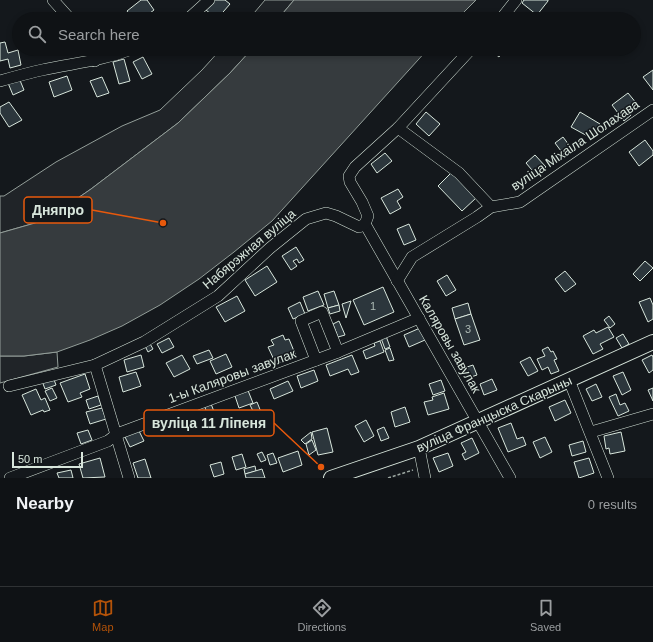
<!DOCTYPE html>
<meta charset="utf-8">
<style>
:root{--surface:#0f1215;--page:#181b1e;--text:#f1f3f6;--muted:#9b9ea0;--line:#2f3234;--accent:#b45309}
body{margin:0;font-family:Arial,sans-serif;background:var(--page);color:var(--text)}
.scale{position:absolute;left:12px;bottom:10px;width:71px;box-sizing:border-box;padding-left:4px;border:2px solid #d8e6dc;border-top:0;font-size:11px;line-height:14px;white-space:nowrap;color:#d8e6dc;-webkit-text-stroke:3px #14181c;paint-order:stroke}
.list{margin:0;padding:0;list-style:none}
h2{display:flex;justify-content:space-between;align-items:center;height:52px;margin:0;padding:0 16px;font-size:17px}
h2 small{font-size:13px;font-weight:400;color:var(--muted)}
.icon{flex:none;width:22px;height:22px;fill:none;stroke:currentColor;stroke-width:2;stroke-linecap:round;stroke-linejoin:round}
.map{position:relative;flex:none;width:653px;height:478px;overflow:hidden}
.search{position:absolute;background:var(--surface);box-shadow:0 2px 6px #0003;left:12px;right:12px;top:12px;height:44px;display:flex;align-items:center;gap:10px;box-sizing:border-box;padding:0 14px;border-radius:22px;color:var(--muted);font-size:15px}
.sheet{height:108px;background:var(--surface)}
nav{display:flex;justify-content:space-around;align-items:center;box-sizing:border-box;height:56px;border-top:1px solid var(--line);background:var(--surface);font-size:11px;color:var(--muted)}
nav a{display:grid;justify-items:center;gap:2px}
nav .on{color:var(--accent)}
.map>svg:first-child{display:block}
</style>
<div class="map">
<svg width="653" height="478" viewBox="0 0 653 478">
<rect width="100%" height="100%" fill="#14181c"/>
<!-- green -->
<g fill="#202428" stroke="#939e99">
<path d="M265,0h29l-16,19h-29z"/>
<path d="M221,49h31l-22,24 -52,50 -87,66 -32,22 -24,12 -35,10v-37h4l52,-34 66,-36 38,-16 42,-40z"/>
<path d="M57,352l1,15 -58,16v-27h24z"/>
</g>
<!-- water -->
<g fill="#363b3e" stroke="#939e99">
<path d="M294,0h182l-19,19h-179z"/>
<path d="M252,49h176l-156,172 -38,31 -35,27 -39,26 -38,21 -32,14 -33,12 -33,4h-24v-123l35,-10 24,-12 32,-22 87,-66 52,-50z"/>
</g>
<!-- building -->
<g fill="#2c363c" stroke="#d8e6dc">
<path d="M141,0h6l7,10 -12,9h-9l-6,-8z"/>
<path d="M214,0h11l5,4 -13,15 -11,-9z"/>
<path d="M524,0h24v1l-11,14 -15,-12z"/>
<path d="M5,42l3,11 10,-3 3,15 -11,3 -2,-9 -8,2v-18z"/>
<path d="M489,49h16l-6,8z"/>
<path d="M143,57l9,17 -10,5 -9,-17z"/>
<path d="M124,59l6,22 -11,3 -6,-22z"/>
<path d="M653,70v20l-10,-13z"/>
<path d="M67,76l5,14 -18,7 -5,-15z"/>
<path d="M102,77l7,16 -12,4 -7,-16z"/>
<path d="M19,78l5,12 -11,5 -5,-12z"/>
<path d="M628,93l9,11 -9,7 3,4 -7,6 -12,-16z"/>
<path d="M9,102l13,18 -13,7 -9,-14v-6z"/>
<path d="M426,112l14,12 -11,12 -13,-12z"/>
<path d="M580,112l20,12 -9,14 -20,-11z"/>
<path d="M563,137l9,12 -8,6 -9,-12z"/>
<path d="M645,140l8,11v4l-14,11 -10,-14z"/>
<path d="M385,153l7,8 -15,12 -6,-9z"/>
<path d="M535,155l11,12 -9,9 -11,-13z"/>
<path d="M452,172l24,26 -14,13 -24,-25z"/>
<path d="M398,189l5,8 -6,4 4,7 -11,6 -9,-16z"/>
<path d="M409,224l7,16 -12,5 -7,-16z"/>
<path d="M296,247l8,13 -5,3 -2,-4 -4,2 4,5 -6,4 -9,-14z"/>
<path d="M645,261l8,7 -13,13 -7,-7z"/>
<path d="M267,266l10,16 -22,14 -10,-16z"/>
<path d="M565,271l11,13 -11,8 -10,-13z"/>
<path d="M447,275l9,15 -10,6 -9,-15z"/>
<path d="M383,287l11,25 -30,13 -11,-25z"/>
<path d="M318,291l6,14 -16,6 -5,-14z"/>
<path d="M334,291l5,14 -11,3 -4,-14z"/>
<path d="M237,296l8,15 -20,11 -9,-15z"/>
<path d="M650,298l3,7v14l-5,3 -9,-20z"/>
<path d="M351,301l-5,17 -4,-14z"/>
<path d="M300,302l5,12 -12,5 -5,-11z"/>
<path d="M468,303l3,11 -16,5 -3,-11z"/>
<path d="M339,305l1,6 -10,3 -2,-6z"/>
<path d="M471,314l9,26 -16,5 -9,-26z"/>
<path d="M609,316l6,8 -5,4 -6,-8z"/>
<path d="M339,321l6,14 -7,2 -5,-13z"/>
<path d="M608,327l6,10 -14,7 3,5 -10,5 -10,-18 11,-6 2,3z"/>
<path d="M420,328l5,12 -16,7 -5,-12z"/>
<path d="M623,334l6,10 -7,4 -6,-10z"/>
<path d="M283,335l2,5 4,-1 7,17 -20,8 -8,-17 6,-2 -3,-5z"/>
<path d="M386,336l4,11 -5,2 -4,-11z"/>
<path d="M169,338l5,9 -12,6 -5,-9z"/>
<path d="M380,341l4,11 -18,7 -3,-8 12,-5 -1,-3z"/>
<path d="M149,342l4,7 -5,3 -4,-8z"/>
<path d="M548,347l3,5 2,-1 4,8 -3,1 5,11 -8,3 -3,-7 -6,3 -5,-11 8,-3 -3,-6z"/>
<path d="M390,348l4,12 -5,1 -4,-11z"/>
<path d="M209,350l4,8 -16,6 -4,-8z"/>
<path d="M226,354l6,13 -16,7 -6,-13z"/>
<path d="M141,355l3,12 -17,5 -3,-12z"/>
<path d="M182,355l8,14 -16,8 -8,-14z"/>
<path d="M352,355l7,17 -8,3 -3,-6 -18,7 -4,-11z"/>
<path d="M652,355l1,2v13l-4,3 -7,-13z"/>
<path d="M530,357l8,14 -10,5 -8,-14z"/>
<path d="M473,365l4,10 -9,3 -4,-10z"/>
<path d="M314,370l4,11 -17,7 -4,-12z"/>
<path d="M136,372l5,14 -18,6 -4,-15z"/>
<path d="M623,372l8,18 -9,5 -9,-19z"/>
<path d="M85,374l5,15 -10,4 2,4 -14,5 -8,-19z"/>
<path d="M53,377l3,8 -11,4 -3,-8z"/>
<path d="M492,379l5,11 -13,5 -4,-11z"/>
<path d="M441,380l4,11 -12,4 -4,-11z"/>
<path d="M288,381l5,10 -19,8 -4,-10z"/>
<path d="M596,384l6,13 -10,4 -6,-12z"/>
<path d="M52,388l5,10 -7,3 -5,-10z"/>
<path d="M247,388l6,15 -14,5 -5,-15z"/>
<path d="M653,388v13l-5,-11z"/>
<path d="M36,389l5,11 4,-2 5,12 -6,2 -1,-2 -12,5 -9,-20z"/>
<path d="M444,393l5,16 -21,6 -4,-13 9,-2 -1,-3z"/>
<path d="M616,394l4,11 5,-2 4,8 -11,5 -9,-19z"/>
<path d="M98,396l3,9 -12,4 -3,-9z"/>
<path d="M565,400l6,13 -16,8 -6,-14z"/>
<path d="M210,401l6,16 -15,6 -3,-10 8,-3 -3,-7z"/>
<path d="M257,402l4,10 -6,3 -5,-10z"/>
<path d="M405,407l5,15 -15,5 -4,-15z"/>
<path d="M102,408l4,11 -16,5 -4,-12z"/>
<path d="M366,420l8,16 -10,6 -9,-16z"/>
<path d="M511,423l6,16 6,-2 3,8 -18,7 -10,-24z"/>
<path d="M384,427l5,11 -8,3 -4,-11z"/>
<path d="M327,428l6,24 -15,3 -6,-23z"/>
<path d="M138,429l6,12 -14,6 -6,-12z"/>
<path d="M88,430l4,10 -11,4 -4,-11z"/>
<path d="M311,432l1,7 -7,5 -4,-4z"/>
<path d="M621,432l4,19 -15,3 -1,-6 -3,1 -2,-13z"/>
<path d="M545,437l7,15 -12,6 -7,-16z"/>
<path d="M472,438l7,15 -14,7 -3,-6 4,-2 -5,-9z"/>
<path d="M312,440l4,10 -7,5 -3,-11z"/>
<path d="M583,441l3,11 -14,4 -3,-11z"/>
<path d="M298,451l4,14 -19,7 -5,-14z"/>
<path d="M262,452l4,8 -5,2 -4,-8z"/>
<path d="M273,453l4,10 -7,2 -3,-10z"/>
<path d="M448,453l5,13 -14,6 -6,-14z"/>
<path d="M242,454l4,13 -10,3 -4,-13z"/>
<path d="M100,458l5,19 -22,1 -4,-14z"/>
<path d="M589,458l5,15 -15,5 -5,-16z"/>
<path d="M145,459l6,19h-13l-5,-15z"/>
<path d="M221,462l3,12 -10,3 -4,-12z"/>
<path d="M255,466l1,5 -11,3 -1,-5z"/>
<path d="M262,469l3,9h-19l-1,-4z"/>
<path d="M71,470l2,8h-14l-2,-5z"/>
</g>
<g fill="none" stroke-linecap="round" stroke-linejoin="round">
<!-- minor casing -->
<g stroke="#d8e6dc" stroke-width="12">
<g id="minor">
<path d="M53,0l17,19"/>
<path d="M188,19l21,-19"/>
<path d="M501,19l15,-19"/>
<path d="M92,49l3,12"/>
<path d="M0,81c14,-4 28,-8 42,-11 32,-7 59,-9 90,-21"/>
<path d="M398,128l61,45 32,34"/>
<path d="M365,224l145,254"/>
<path d="M397,281l15,-24 65,-40 14,-10 29,-5 133,-92"/>
<path d="M316,360l-15,-39 21,-9 16,40"/>
<path d="M95,365l34,113"/>
<path d="M569,380l39,98"/>
<path d="M9,386l86,-21 49,-23 74,-46 52,-48 36,-29 20,-6 10,3 23,11 6,-3 3,-8 -6,-14 -12,-20 -1,-6 6,-9 43,-39 73,-79"/>
<path d="M591,432l62,-18"/>
<path d="M419,448l6,30"/>
<path d="M10,478l98,-37 9,-7 221,-82 81,-34"/>
</g>
</g>
<!-- major casing -->
<g stroke="#d8e6dc" stroke-width="16">
<path id="major" d="M331,478l88,-30 234,-106"/>
</g>
<!-- path -->
<path stroke="#9da8a2" stroke-width="1.5" stroke-dasharray="3 2" stroke-linecap="butt" d="M388,478l25,-8"/>
<!-- minor -->
<use href="#minor" stroke="#14181c" stroke-width="11"/>
<!-- major -->
<use href="#major" stroke="#14181c" stroke-width="14"/>
</g>
<g text-anchor="middle" dominant-baseline="central" stroke-width="3" stroke-linejoin="round" paint-order="stroke">
<!-- number labels -->
<g font-size="11" fill="#adbab4">
<text x="373" y="306">1</text>
<text x="468" y="329">3</text>
</g>
<!-- street labels -->
<g font-size="13" fill="#d8e6dc" stroke="#14181c">
<text transform="translate(575 145) rotate(-34)">вуліца Міхаіла Шолахава</text>
<text transform="translate(249 249) rotate(-40)">Набярэжная вуліца</text>
<text transform="translate(450 344) rotate(60)">Каляровы завулак</text>
<text transform="translate(232 376) rotate(-20)">1-ы Каляровы завулак</text>
<text transform="translate(494 414) rotate(-24)">вуліца Францыска Скарыны</text>
</g>
</g>
<!-- callouts -->
<path fill="none" stroke="#e8590c" stroke-width="1.5" d="M163 223L92 210M321 467L274 423"/>
<g fill="#e8590c" stroke="#14181c" stroke-width="1.5">
<circle cx="163" cy="223" r="4"/>
<circle cx="321" cy="467" r="4"/>
</g>
<g fill="#14181c" stroke="#e8590c" stroke-width="1.5">
<rect x="24" y="197" width="68" height="26" rx="4"/>
<rect x="144" y="410" width="130" height="26" rx="4"/>
</g>
<g font-size="14" text-anchor="middle" font-weight="bold" fill="#d8e6dc">
<text x="58" y="215">Дняпро</text>
<text x="209" y="428">вуліца 11 Ліпеня</text>
</g>
</svg>
<div class="scale">50 m</div>
<div class="search"><svg class="icon" aria-label="search" viewBox="0 0 24 24"><circle cx="10" cy="10" r="6"/><path d="M15 15l6 6"/></svg>Search here</div>
</div>
<section class="sheet">
<h2>Nearby<small>0 results</small></h2>
<ul class="list">
</ul>
</section>
<nav>
<a class="on"><svg class="icon" aria-label="map" viewBox="0 0 24 24"><path d="M3 6l6-2 6 2 6-2v14l-6 2-6-2-6 2zM9 4v14M15 6v14"/></svg>Map</a>
<a><svg class="icon" aria-label="directions" viewBox="0 0 24 24"><path d="M12 3l9 9-9 9-9-9zM9 14v-3h6M13 9l2 2-2 2"/></svg>Directions</a>
<a><svg class="icon" aria-label="saved" viewBox="0 0 24 24"><path d="M7 4h10v16l-5-4-5 4z"/></svg>Saved</a>
</nav>
